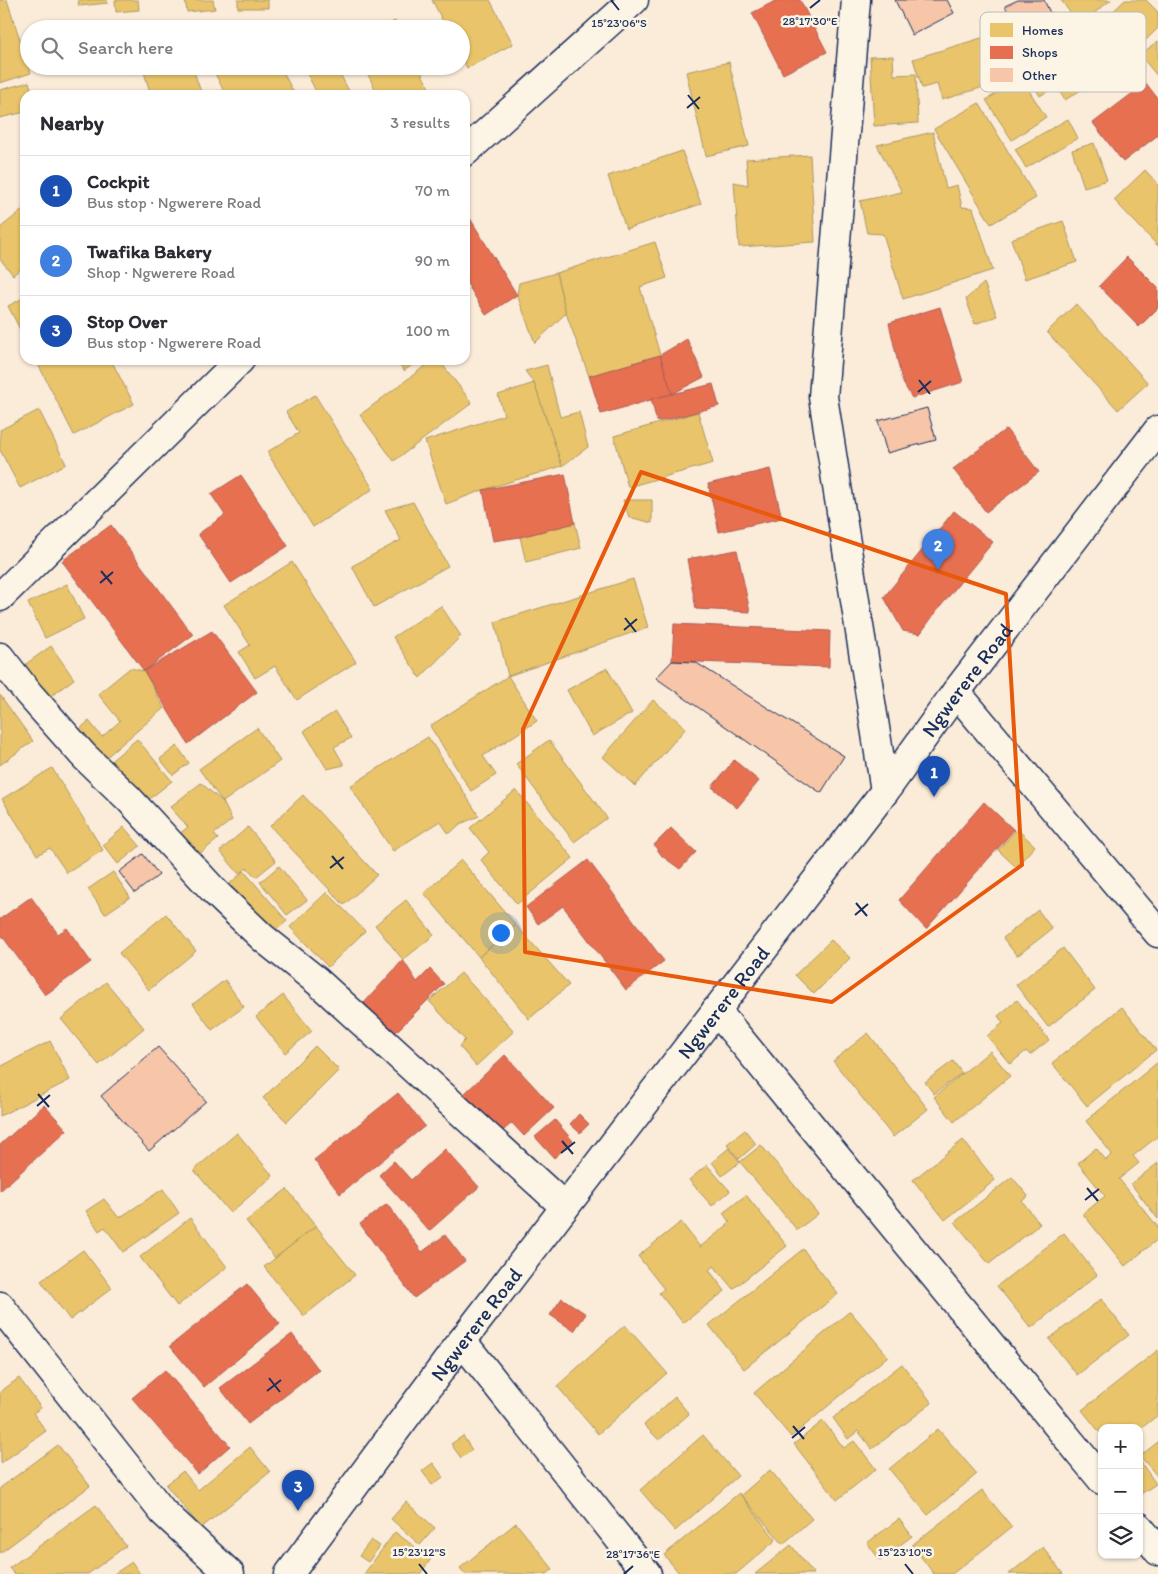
<!DOCTYPE html>
<meta charset="utf-8">
<style>
:root{--surface:#fff;--page:#f2f2f3;--text:#2b2b33;--muted:#7c7c81;--line:#e1e1e2;--accent:#b45309}
body{margin:0;font-family:Itim,sans-serif;background:var(--page);color:var(--text)}
.controls{position:absolute;right:15px;bottom:15px;display:grid;overflow:hidden;border-radius:10px;box-shadow:0 1px 4px #0004}
.controls button{width:45px;height:45px;display:grid;place-items:center;padding:0;border:0;border-bottom:1px solid var(--line);background:var(--surface);color:var(--text);font:25px sans-serif}
.you{position:absolute;left:500px;top:932px;width:18px;height:18px;margin:-12px;border:4px solid #fff;border-radius:50%;background:#1a73e8;box-shadow:0 0 0 8px #1a73e833}
.badge{display:grid;place-items:center;width:32px;height:32px;border-radius:50%;background:var(--accent);color:#fff;font-size:16px;font-weight:700}
.pin{position:absolute;translate:-50% -41px;filter:drop-shadow(0 1px 2px #0008)}
.pin::after{content:'';position:absolute;top:26px;width:18px;height:15px;background:inherit;clip-path:polygon(0 0,100% 0,50% 100%)}
.list{margin:0;padding:0;list-style:none}
h2{display:flex;justify-content:space-between;align-items:center;height:65px;margin:0;padding:0 20px;font-size:21px}
h2 small{font-size:16px;font-weight:400;color:var(--muted)}
.list li{display:grid;grid-template-columns:32px 1fr auto;gap:15px;align-items:center;box-sizing:border-box;height:70px;padding:0 20px;border-top:1px solid var(--line)}
.list b{display:block;font-size:19px;white-space:nowrap}
.list p{margin:0;font-size:16px;white-space:nowrap;color:var(--muted)}
.list em{font-size:16px;font-style:normal;color:var(--muted)}
.icon{flex:none;width:28px;height:28px;fill:none;stroke:currentColor;stroke-width:2;stroke-linecap:round;stroke-linejoin:round}
.map{position:relative;flex:none;width:1158px;height:1574px;overflow:hidden}
.search{position:absolute;background:var(--surface);box-shadow:0 1px 4px #0004;left:20px;top:20px;width:450px;height:55px;display:flex;align-items:center;gap:12px;box-sizing:border-box;padding:0 18px;border-radius:28px;color:var(--muted);font-size:19px}
.panel{position:absolute;background:var(--surface);box-shadow:0 1px 4px #0004;left:20px;top:90px;width:450px;height:275px;border-radius:15px}
.map>svg:first-child{display:block}
</style>
<div class="map">
<svg width="1158" height="1574" viewBox="0 0 1158 1574">
<rect width="100%" height="100%" fill="#fbebd9"/>
<filter id="ink" filterUnits="userSpaceOnUse"><feTurbulence type="fractalNoise" baseFrequency=".02" numOctaves="2"/><feDisplacementMap in="SourceGraphic" scale="10" xChannelSelector="R" yChannelSelector="G"/><feConvolveMatrix kernelMatrix="1 2 1 2 8 2 1 2 1" color-interpolation-filters="sRGB"/></filter>
<g filter="url(#ink)">
<!-- homes -->
<g fill="#e9c46a" stroke="#ab9766">
<path d="M0,0h7l24,73 -31,10z"/>
<path d="M78,0h29l1,3 -29,3z"/>
<path d="M115,0h23l1,10 -23,2z"/>
<path d="M185,0h28l2,9 -28,3z"/>
<rect x="238" y="0" width="30" height="8"/>
<path d="M432,0h58l23,44 -46,24 -6,-12v-27h-14z"/>
<path d="M1061,0h50l-32,25z"/>
<path d="M1125,0h21l12,12v16l-23,23 -31,-31z"/>
<path d="M395,21l4,8h-20z"/>
<path d="M1064,28l33,52 -32,20 -9,-14 -16,10 -23,-37z"/>
<path d="M991,35l15,45 -64,20 -5,-16 -15,4 -9,-29z"/>
<path d="M1158,41v36l-18,-22z"/>
<path d="M893,56l1,19 22,-1 2,49 -44,3 -4,-69z"/>
<path d="M729,62l20,84 -43,10 -20,-84z"/>
<path d="M130,66h62l10,29h-51l-8,-26 -10,4z"/>
<path d="M211,66h69l15,29h-69z"/>
<path d="M303,66h33l15,29h-33z"/>
<path d="M364,66h54l14,28 -54,1z"/>
<path d="M1021,78l25,39 -34,23 -26,-40z"/>
<path d="M29,82l4,13h-8v17l-25,6v-28z"/>
<path d="M979,103l57,95 -45,26 -57,-95z"/>
<path d="M1068,119l10,19 -52,30 -11,-19z"/>
<path d="M933,132l13,56 11,-3 5,22 11,1 20,62 -90,29 -20,-65 -16,-1 -7,-32 42,-9 -25,-47z"/>
<path d="M1094,143l13,37 -23,7 -12,-37z"/>
<path d="M682,151l19,53 -75,25 -18,-53z"/>
<path d="M810,155l5,87 -76,5 -5,-65 14,3 -2,-26z"/>
<path d="M1145,170l13,14v62l-44,-46z"/>
<path d="M25,208v57l-12,10 -13,-16v-31z"/>
<path d="M1063,221l14,41 -52,17 -14,-40z"/>
<path d="M655,242l12,36 -27,9 20,68 -71,21 -23,-63 -10,-40z"/>
<path d="M556,273l10,40 -31,30 -18,-48 2,-12z"/>
<path d="M984,283l13,33 -22,8 -9,-25z"/>
<path d="M25,297v42l-17,-33z"/>
<path d="M1076,304l72,79 -30,27 -71,-78z"/>
<path d="M36,360h75l23,44 -60,31z"/>
<path d="M397,360h22l-15,11z"/>
<path d="M433,360h6l33,43 -78,58 -34,-46z"/>
<path d="M547,365l13,52 19,-5 9,35 -26,19 -28,-83 -9,-12z"/>
<path d="M534,383l28,83 -79,24 -37,14 -21,-63 79,-26 -6,-20z"/>
<path d="M315,395l58,94 -60,38 -46,-75 32,-19 -13,-21z"/>
<path d="M39,410l27,54 -46,24 -20,-38v-20z"/>
<path d="M698,412l15,51 -85,24 -14,-51z"/>
<path d="M623,500h29v23l-23,-6z"/>
<path d="M413,502l35,64 -74,41 -22,-41 49,-26 -16,-30z"/>
<path d="M575,523l6,25 -55,14 -6,-25z"/>
<path d="M292,562l64,100 -59,38 -22,-34 -20,12 -16,-26 11,-7 -26,-40z"/>
<path d="M633,579l15,48 -140,49 -13,-54z"/>
<path d="M67,584l17,35 -39,19 -17,-35z"/>
<path d="M441,606l20,30 -41,42 -27,-41z"/>
<path d="M51,646l23,33 -27,20 -24,-33z"/>
<path d="M130,668l14,3 20,37 -67,57 -25,-29 17,-15 13,16 18,-16 -22,-27z"/>
<path d="M607,668l25,45 -40,23 -25,-46z"/>
<path d="M508,676l29,45 -54,35 13,19 -25,16 -41,-65z"/>
<path d="M0,695l33,46 -33,24z"/>
<path d="M653,700l33,28 -51,58 -32,-29z"/>
<path d="M335,712l16,26 -17,9 10,18 -17,4 -23,-38z"/>
<path d="M257,728l23,33 -57,41 -24,-33z"/>
<path d="M428,737l51,79 -19,8 -11,10 -9,-13 -47,30 -43,-65z"/>
<path d="M137,739l35,42 -33,26 -34,-41z"/>
<path d="M549,740l58,78 -33,24 -58,-78z"/>
<path d="M177,746l12,17 -16,12 -13,-16z"/>
<path d="M52,768l51,82 -36,23 -17,-25 -13,7 -35,-56z"/>
<path d="M201,783l22,19 9,18 -18,14 4,5 -26,21 -18,-22 14,-11 -18,-20z"/>
<path d="M516,790l57,68 -56,46 -36,-44 8,-8 -19,-24z"/>
<path d="M303,795l74,80 -33,30 -74,-79z"/>
<path d="M124,827l16,19 -22,18 -15,-19z"/>
<path d="M248,827l28,34 -20,16 -9,-9 -8,6 -19,-23z"/>
<path d="M1017,829l18,17 -19,21 -18,-17z"/>
<path d="M461,860l55,65 -37,32 -55,-64z"/>
<path d="M279,866l28,34 -20,15 -27,-33z"/>
<path d="M244,871l43,50 -19,16 -42,-50z"/>
<path d="M113,872l17,25 -25,17 -17,-25z"/>
<path d="M327,892l38,39 -37,36 -38,-40z"/>
<path d="M406,900l28,35 -31,25 -28,-35z"/>
<path d="M1038,910l14,19 -35,27 -14,-18z"/>
<path d="M166,914l30,37 -47,39 -30,-37z"/>
<path d="M516,925l53,60 -40,34 -50,-62z"/>
<path d="M831,940l19,18 -36,36 -19,-19z"/>
<path d="M1063,948l32,42 -47,37 -32,-42z"/>
<path d="M461,973l53,58 -38,35 -17,-20 6,-6 -36,-39z"/>
<path d="M225,980l19,27 -32,23 -19,-26z"/>
<path d="M106,982l38,46 -45,37 -38,-46z"/>
<path d="M283,995l29,36 -27,22 -29,-36z"/>
<path d="M1017,1000l32,40 -19,15 -4,-4 -16,13 -23,-28 16,-13 -5,-7z"/>
<path d="M1122,1007l34,43 -69,56 -35,-43z"/>
<path d="M868,1033l60,76 -35,28 -60,-76z"/>
<path d="M50,1041l20,39 -70,36v-49z"/>
<path d="M315,1046l24,24 -52,52 -24,-24z"/>
<path d="M990,1051l20,25 -56,46 -20,-25z"/>
<path d="M953,1061l9,12 -28,21 -9,-12z"/>
<path d="M1158,1062v74l-25,20 6,7 -20,16 39,48v12l-33,27 -42,-52 22,-18 -27,-33 18,-15 10,12 6,-6 -26,-33z"/>
<path d="M745,1130l11,14 -17,15 -12,-15z"/>
<path d="M237,1133l36,43 -43,37 -36,-43z"/>
<path d="M963,1140l32,40 -50,40 -32,-40z"/>
<path d="M761,1145l57,69 -21,16 -57,-68z"/>
<path d="M729,1148l11,14 -18,14 -10,-14z"/>
<path d="M1158,1163v56l-27,-35z"/>
<path d="M707,1165l23,26 -18,15 -23,-26z"/>
<path d="M1012,1177l16,19 -6,5 18,23 -51,40 -34,-42z"/>
<path d="M163,1189l16,24 -56,39 -18,-25 -6,4 -13,-20 18,-12 15,19z"/>
<path d="M287,1189l29,37 -41,32 -29,-37z"/>
<path d="M746,1195l41,51 -54,43 -19,-23 -5,4 16,21 -42,32 -24,-30 5,-4 -26,-33 43,-34 19,25 30,-24 -7,-10z"/>
<path d="M190,1218l37,49 -50,39 -37,-49z"/>
<path d="M316,1226l39,49 -51,41 -40,-49z"/>
<path d="M1064,1233l33,42 -66,53 -34,-42z"/>
<path d="M803,1249l35,45 -94,75 -35,-44z"/>
<path d="M83,1250l29,38 -42,32 -29,-39z"/>
<path d="M1101,1299l28,36 -52,40 -28,-36z"/>
<path d="M850,1311l38,45 -97,81 -37,-44z"/>
<path d="M625,1325l42,48 -69,61 -41,-48z"/>
<path d="M1158,1350v65l-19,15v-2h-37l-1,6 -19,-24z"/>
<path d="M902,1364l30,39 -60,46 -14,-18 -10,8 -15,-21z"/>
<path d="M19,1378l22,30 -8,5 13,18 -45,32 -1,-71z"/>
<path d="M675,1397l14,17 -30,26 -15,-15z"/>
<path d="M823,1421l21,27 10,-7 22,28 -39,31 -43,-56z"/>
<path d="M938,1429l39,45 -49,41 -39,-46z"/>
<path d="M703,1435l35,41 -63,55 -35,-41z"/>
<path d="M463,1436l9,14 -11,8 -10,-14z"/>
<path d="M1158,1442v35l-18,-21z"/>
<path d="M58,1445l32,41 -90,67v-65z"/>
<path d="M250,1447l20,25 -69,56 -35,-43 17,-14 15,19z"/>
<path d="M1140,1461l16,23 -17,11v-33z"/>
<path d="M433,1463l10,14 -11,8 -10,-14z"/>
<path d="M770,1470l42,49 -29,25 -42,-49z"/>
<path d="M982,1490l30,37 -60,47h-18l-22,-29z"/>
<path d="M739,1493l37,47 -40,34h-56l-16,-19z"/>
<path d="M406,1502l29,26 -15,17 -29,-26z"/>
<path d="M96,1505l30,41 -38,28h-74l-5,-6z"/>
<path d="M899,1519l13,17 -32,24 -13,-17z"/>
<path d="M516,1523l37,46 -6,5h-82l-5,-6z"/>
<path d="M395,1532l36,27 -11,15h-56z"/>
<path d="M371,1540l9,6 -12,16 -9,-6z"/>
<path d="M791,1545l23,29h-59z"/>
<path d="M1043,1547l20,27h-54z"/>
<path d="M132,1562l8,12h-26z"/>
</g>
<!-- shops -->
<g fill="#e76f51" stroke="#aa5c55">
<path d="M777,0h23l27,52 -44,22 -31,-61z"/>
<path d="M1146,83l12,16v36l-35,27 -30,-39z"/>
<path d="M468,215l49,80 -31,20 -21,-35v-63z"/>
<path d="M1127,257l31,31v20l-19,19 -40,-41z"/>
<path d="M940,307l23,75 -51,16 -10,-17 -13,-58z"/>
<path d="M687,339l17,38 -32,17 -12,-39z"/>
<path d="M660,355l12,39 -71,20 -12,-38z"/>
<path d="M713,384l6,22 -62,16 -6,-23z"/>
<path d="M1006,429l33,43 -53,40 -33,-43z"/>
<path d="M770,469l12,49 -63,14 -11,-48z"/>
<path d="M565,474l10,49 -55,14 -27,4 -10,-51z"/>
<path d="M241,475l47,71 -57,37 -33,-49 27,-19 -14,-21z"/>
<path d="M954,511l39,31 -57,70 -16,22 -17,-3 -19,-34z"/>
<path d="M111,525l82,110 -49,36 -82,-110z"/>
<path d="M737,550l13,62 -54,-3 -9,-50z"/>
<path d="M674,624l156,7 -1,36 -157,-6z"/>
<path d="M212,631l45,61 -69,52 -44,-73z"/>
<path d="M734,760l25,21 -22,27 -25,-21z"/>
<path d="M984,802l30,28 -88,99 -27,-29z"/>
<path d="M671,828l25,24 -16,17 -18,-13 -8,-11z"/>
<path d="M588,860l76,101 -38,29 -63,-84 -25,18 -12,-17z"/>
<path d="M31,897l27,37 9,-6 24,34 -46,33 -45,-62v-14z"/>
<path d="M403,960l14,22 13,-13 14,15 -50,50 -30,-31z"/>
<path d="M505,1055l49,53 -30,28 -12,-13 -14,12 -36,-39z"/>
<path d="M398,1093l27,33 -85,68 -26,-34z"/>
<path d="M44,1105l23,25 -67,61v-46z"/>
<path d="M579,1114l10,10 -9,9 -10,-9z"/>
<path d="M555,1120l18,21 -19,17 -19,-21z"/>
<path d="M445,1149l34,38 -50,44 -50,-56 15,-14 17,19z"/>
<path d="M387,1204l35,48 23,-17 20,26 -51,37 -54,-74z"/>
<path d="M247,1284l33,40 -76,63 -34,-41z"/>
<path d="M562,1298l24,16 -12,17 -24,-16z"/>
<path d="M292,1334l27,36 -71,54 -28,-36z"/>
<path d="M165,1370l65,76 -32,28 -66,-76z"/>
</g>
<!-- building -->
<g fill="#f7c5a7" stroke="#1b2f5e">
<path d="M895,0h52l7,13 -42,22z"/>
<path d="M1018,0h26l9,19 -33,17 -15,-30z"/>
<path d="M927,408l9,32 -49,13 -9,-32z"/>
<path d="M672,661l23,1 149,94 -23,37 -165,-115z"/>
<path d="M143,854l16,21 -24,18 -16,-21z"/>
<path d="M158,1047l48,54 -57,50 -48,-55z"/>
</g>
<g fill="none" stroke-linecap="round" stroke-linejoin="round">
<!-- minor casing -->
<g stroke="#1b2f5e" stroke-width="31">
<g id="minor">
<path d="M856,0l-33,397 62,394"/>
<path d="M465,152l169,-152"/>
<path d="M0,597l240,-237"/>
<path d="M0,657l29,37 55,62 44,42 88,95 47,45 54,43 248,226"/>
<path d="M956,692l202,241"/>
<path d="M716,1010l386,470"/>
<path d="M0,1306l163,206 67,62"/>
<path d="M462,1341l185,233"/>
<path d="M1139,1527l19,24"/>
<path id="s1" d="M289,1574l173,-233 423,-550 71,-99 202,-262"/>
</g>
</g>
<!-- minor -->
<use href="#minor" stroke="#fcf5e5" stroke-width="28"/>
</g>
</g>
<!-- marked area -->
<path fill="none" stroke="#e8590c" stroke-width="4" stroke-linejoin="round" d="M641,472l365,122 16,271 -190,137 -307,-50 -2,-223z"/>
<!-- ticks -->
<path fill="none" stroke="#1b2f5e" stroke-width="2" d="M611,0l8,10M810,8l10,-8M688,95l11,14M687,108l13,-11M919,380l11,14M918,392l13,-11M101,571l11,13M100,583l13,-11M625,618l11,14M624,630l13,-11M332,856l11,13M330,868l14,-11M856,903l11,13M855,915l13,-11M38,1094l11,13M37,1106l13,-11M562,1141l11,13M561,1153l14,-11M1087,1188l11,13M1085,1200l14,-11M269,1378l11,14M267,1391l14,-11M793,1426l11,13M792,1438l13,-11M419,1564l8,10M905,1564l8,10M624,1574l9,-8"/>
<g text-anchor="middle" dominant-baseline="central" stroke-width="5" stroke-linejoin="round" paint-order="stroke">
<!-- street labels -->
<g font-size="21" fill="#1b2f5e" stroke="#fcf5e5">
<text stroke="none"><textPath href="#s1" startOffset="1122">Ngwerere Road</textPath></text>
<text stroke="none"><textPath href="#s1" startOffset="718">Ngwerere Road</textPath></text>
<text stroke="none"><textPath href="#s1" startOffset="312">Ngwerere Road</textPath></text>
</g>
</g>
<!-- legend -->
<rect x="980" y="12" width="166" height="80" rx="8" fill="#fcf5e5" stroke="#b8babc" stroke-width="1"/>
<rect x="990" y="23" width="23" height="14" fill="#e9c46a"/>
<rect x="990" y="46" width="23" height="13" fill="#e76f51"/>
<rect x="990" y="68" width="23" height="14" fill="#f7c5a7"/>
<g font-size="14" fill="#1b2f5e">
<text x="1022" y="35">Homes</text>
<text x="1022" y="57">Shops</text>
<text x="1022" y="80">Other</text>
</g>
<g font-size="12" text-anchor="middle" fill="#1b2f5e" stroke="#fcf5e5" stroke-width="5" stroke-linejoin="round" paint-order="stroke">
<text x="810" y="25">28°17'30"E</text>
<text x="619" y="27">15°23'06"S</text>
<text x="419" y="1556">15°23'12"S</text>
<text x="905" y="1556">15°23'10"S</text>
<text x="633" y="1558">28°17'36"E</text>
</g>
</svg>
<div class="controls">
<button>+</button>
<button>−</button>
<button><svg class="icon" aria-label="layers" viewBox="0 0 24 24"><path d="M12 4l9 5-9 5-9-5zM3 14l9 5 9-5"/></svg></button>
</div>
<div class="you"></div>
<div class="pin badge" style="left:934px;top:797px;background:#1a4fb4">1</div>
<div class="pin badge" style="left:938px;top:570px;background:#3f7fe0">2</div>
<div class="pin badge" style="left:298px;top:1511px;background:#1a4fb4">3</div>
<div class="search"><svg class="icon" aria-label="search" viewBox="0 0 24 24"><circle cx="10" cy="10" r="6"/><path d="M15 15l6 6"/></svg>Search here</div>
<section class="panel">
<h2>Nearby<small>3 results</small></h2>
<ul class="list">
<li><span class="badge" style="background:#1a4fb4">1</span><div><b>Cockpit</b><p>Bus stop · Ngwerere Road</p></div><em>70 m</em></li>
<li><span class="badge" style="background:#3f7fe0">2</span><div><b>Twafika Bakery</b><p>Shop · Ngwerere Road</p></div><em>90 m</em></li>
<li><span class="badge" style="background:#1a4fb4">3</span><div><b>Stop Over</b><p>Bus stop · Ngwerere Road</p></div><em>100 m</em></li>
</ul>
</section>
</div>
